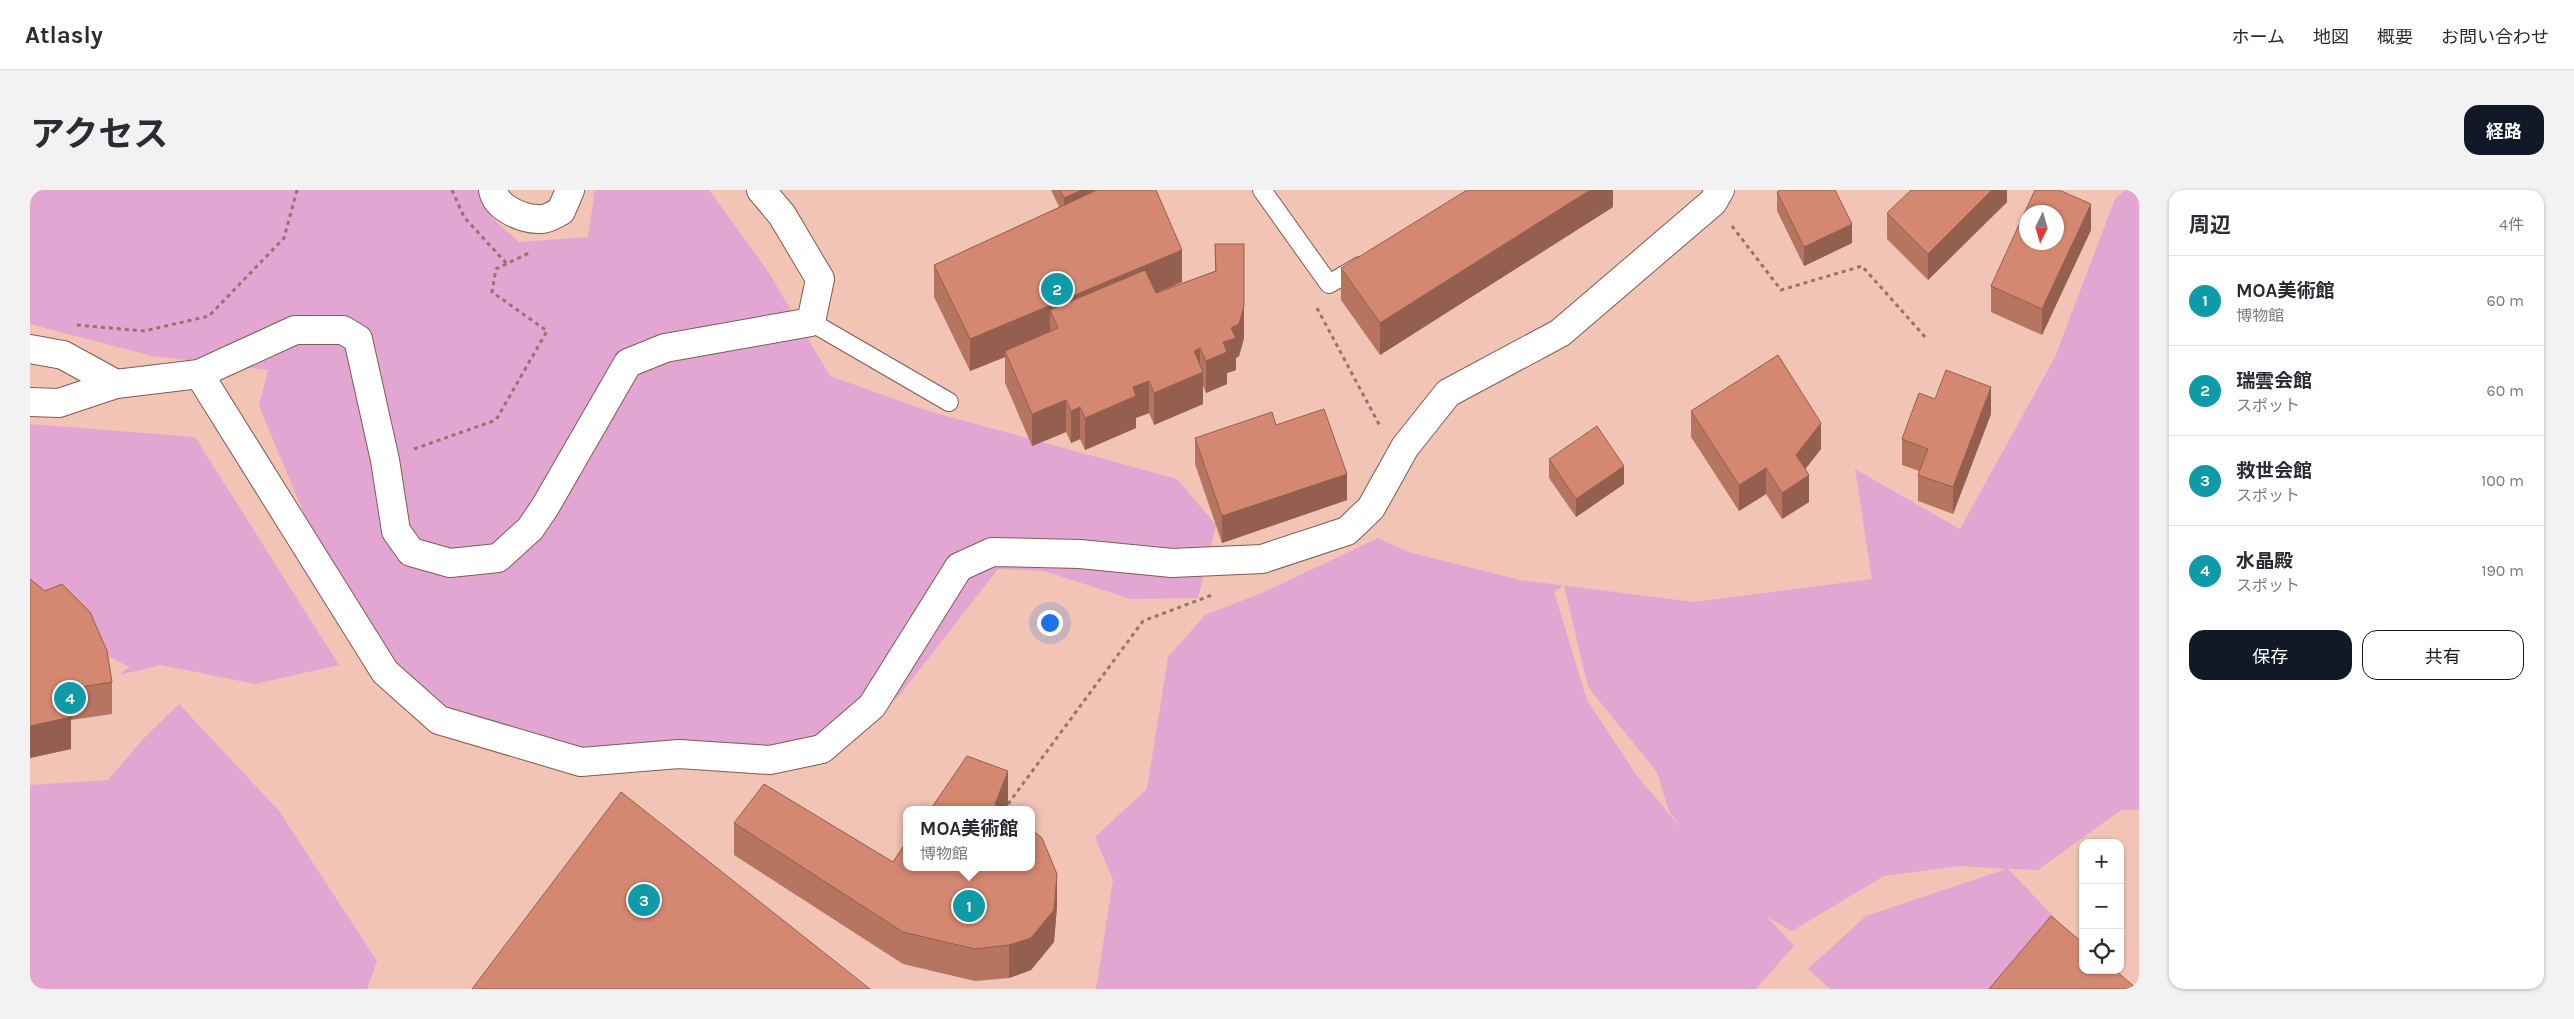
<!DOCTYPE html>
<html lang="ja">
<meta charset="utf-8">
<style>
:root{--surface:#fff;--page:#f2f2f3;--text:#2b2b33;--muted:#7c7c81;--line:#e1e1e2;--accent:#111827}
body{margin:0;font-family:Karla,"Noto Sans JP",sans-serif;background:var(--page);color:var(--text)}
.controls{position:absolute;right:15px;bottom:15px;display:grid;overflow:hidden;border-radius:10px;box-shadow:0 1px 4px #0004}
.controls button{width:45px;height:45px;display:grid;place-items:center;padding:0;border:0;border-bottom:1px solid var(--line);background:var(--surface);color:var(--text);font:25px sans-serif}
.compass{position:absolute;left:1989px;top:15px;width:45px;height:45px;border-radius:50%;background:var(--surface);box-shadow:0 1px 4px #0004;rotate:185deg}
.you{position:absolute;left:1019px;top:432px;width:18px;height:18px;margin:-12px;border:4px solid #fff;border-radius:50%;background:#1a73e8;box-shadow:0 0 0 8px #1a73e833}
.badge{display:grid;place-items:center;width:32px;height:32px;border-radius:50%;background:var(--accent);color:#fff;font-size:16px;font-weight:700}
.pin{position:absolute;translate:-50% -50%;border:2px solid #fff;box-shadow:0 1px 5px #0006}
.popup{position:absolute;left:873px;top:616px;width:132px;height:65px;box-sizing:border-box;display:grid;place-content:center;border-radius:10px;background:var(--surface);filter:drop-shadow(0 1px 4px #0005);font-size:16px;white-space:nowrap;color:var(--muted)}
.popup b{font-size:19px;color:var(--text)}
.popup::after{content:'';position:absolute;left:50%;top:100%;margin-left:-10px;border:10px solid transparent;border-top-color:var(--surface)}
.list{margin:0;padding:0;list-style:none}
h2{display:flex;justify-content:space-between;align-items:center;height:65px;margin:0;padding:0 20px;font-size:21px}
h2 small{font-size:16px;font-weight:400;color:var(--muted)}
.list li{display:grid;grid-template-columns:32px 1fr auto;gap:15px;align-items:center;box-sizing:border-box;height:90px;padding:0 20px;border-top:1px solid var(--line)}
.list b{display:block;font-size:19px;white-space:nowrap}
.list p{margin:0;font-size:16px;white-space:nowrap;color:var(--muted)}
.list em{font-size:16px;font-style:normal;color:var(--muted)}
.actions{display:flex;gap:10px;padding:15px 20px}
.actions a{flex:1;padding:11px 0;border:1px solid var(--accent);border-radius:15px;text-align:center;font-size:18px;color:var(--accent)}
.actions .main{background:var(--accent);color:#fff}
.icon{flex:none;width:28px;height:28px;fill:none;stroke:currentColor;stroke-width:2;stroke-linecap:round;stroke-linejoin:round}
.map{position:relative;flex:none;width:2109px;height:799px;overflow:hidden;border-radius:15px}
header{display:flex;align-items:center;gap:30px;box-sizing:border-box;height:70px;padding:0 25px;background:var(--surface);border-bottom:1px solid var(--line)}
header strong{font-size:24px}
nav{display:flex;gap:28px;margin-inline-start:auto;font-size:18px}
.intro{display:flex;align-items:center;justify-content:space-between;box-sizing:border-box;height:120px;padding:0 30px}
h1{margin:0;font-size:35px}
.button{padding:12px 22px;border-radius:15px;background:var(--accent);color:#fff;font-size:18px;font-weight:700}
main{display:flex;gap:30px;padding:0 30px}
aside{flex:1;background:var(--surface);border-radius:15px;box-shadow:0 1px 4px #0004}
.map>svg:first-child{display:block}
</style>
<header>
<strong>Atlasly</strong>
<nav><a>ホーム</a><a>地図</a><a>概要</a><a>お問い合わせ</a></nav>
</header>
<div class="intro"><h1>アクセス</h1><a class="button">経路</a></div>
<main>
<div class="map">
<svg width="2109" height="799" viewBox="0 0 2109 799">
<rect width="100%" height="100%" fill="#f2c4b6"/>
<!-- green -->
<g fill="#e3a5d1" fill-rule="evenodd">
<path d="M0,0h447l16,29 26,23 69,-5 7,-47h114l58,80 63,106 98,35 249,68 39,46 -18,73 -67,1 -87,-28 -46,-2 -100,128 -76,52 -240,8 -98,-23 -99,-62 -76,-146 -50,-120 9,-36 -116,-14 -122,-32z"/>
<path d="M2095,0h14v620h-18l-83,60 -30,-1 51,53 15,43 -27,24h-217l-22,-20 58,-53 140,-47 -46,-3 -76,10 -92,55 -25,-14 27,29 -38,43h-660l17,-109 -18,-43 52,-48 21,-132 37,-42 57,-22 116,-55 30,14 112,28 174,22 178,-23 -17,-110 105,60 95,-172 60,-158zM1534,395l24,102 69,85 12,39 14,19 -46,-54 -50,-76 -33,-108z"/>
<path d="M0,234l165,13 144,228 -84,19 -94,-19 -42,10 10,-8 -84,-44 -15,-11z"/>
<path d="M149,514l100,107 98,150 -10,28h-337v-204l78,-5 37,-43z"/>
</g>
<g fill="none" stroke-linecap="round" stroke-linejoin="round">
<!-- lane casing -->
<g stroke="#835b4f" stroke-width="20">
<g id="lane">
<path d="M1232,0l67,94 31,-18"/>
<path d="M781,132l138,80"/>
</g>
</g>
<!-- street casing -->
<g stroke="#835b4f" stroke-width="30">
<g id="street">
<path d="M463,0c3,19 32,30 49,29 6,0 13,-5 19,-8l9,-21"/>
<path d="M0,159l33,6 53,29"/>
<path d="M169,184l186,298 54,48 142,42 98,-8 91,6 52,-11 50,-43 87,-139 33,-15 88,2 92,9 90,-4 85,-28 24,-23 34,-61 43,-54 112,-60 153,-131 7,-12"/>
<path d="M0,212l29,1 57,-19 83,-10 96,-44h48l15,9 27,121 11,71 15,21 39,11 48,-5 32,-29 15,-22 83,-144 37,-15 146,-26 9,-43 -38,-64 -21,-25"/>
</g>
</g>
<!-- path -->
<g stroke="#95746b" stroke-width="3" stroke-dasharray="4 4" stroke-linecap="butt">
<path d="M422,0l12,27 43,47"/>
<path d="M1702,36l49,64 81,-24 64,72"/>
<path d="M1287,118l64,120"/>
<path d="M47,135l67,6 65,-15 75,-78 13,-48"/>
<path d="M384,259l82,-29 51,-89 -55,-39 4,-23 35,-17"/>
<path d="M978,614l135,-183 69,-26"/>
</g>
<!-- lane -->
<use href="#lane" stroke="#fff" stroke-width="18"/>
<!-- street -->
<use href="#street" stroke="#fff" stroke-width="28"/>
</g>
<!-- wall -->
<g fill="#b67561">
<path d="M1021,0h105l26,92 -26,11 59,-22v-27l29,94 -5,18 -3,2v12l-9,3v11l-21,9 -3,-7v18l-49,21 -5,-12 -13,5v10l-51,22 -5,-11 -9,4 -5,-11 -34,14 -27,-63v-26l-35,14 -36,-74v-32l125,-58z"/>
<path d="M1583,0v17l-233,148 -39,-55v-32z"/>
<path d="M1977,0v12l-79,78 -41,-41v-26z"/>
<path d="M1747,2l75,51 -48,23 -27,-55z"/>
<path d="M2061,40l-49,105 -51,-23v-26z"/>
<path d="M1905,209l56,15 -38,100 -35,-13v-26l1,-4 -17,-6v-26z"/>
<path d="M1661,221l130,38 -16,20 4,33 -27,17 -16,-25 -27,17 -48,-74z"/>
<path d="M1246,235l71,75 -125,43 -27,-79v-26z"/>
<path d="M1519,269l75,25 -48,33 -27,-39z"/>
<path d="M0,389l82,103v32l-41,6v29l-41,9z"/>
<path d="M704,633l323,83 -3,36 -23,28 -22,8 -34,3 -72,-17 -169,-109z"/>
</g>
<!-- shaded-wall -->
<g fill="#945f4f">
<path d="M1052,0h35l-53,27v-19z"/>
<path d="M1560,0h23v17l-233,148v-32z"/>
<path d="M1962,0h15v12l-79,78v-26z"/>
<path d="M2061,14v26l-49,105v-26z"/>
<path d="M1822,34v19l-48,23v-19z"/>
<path d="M1214,54v94l-5,18 -3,2v12l-9,3v11l-21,9v-32l17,-19 8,-14z"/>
<path d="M1152,60v32l-124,52v-6l-8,-18v28l-45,13v6l-35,14v-32z"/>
<path d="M1170,158v25l3,-1v32l-49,21v-32l40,-42z"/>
<path d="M1119,191v32l-13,5v10l-51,22v-32l48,-31z"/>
<path d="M1961,197v27l-38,100v-27z"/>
<path d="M1036,210v32l-34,14v-32z"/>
<path d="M1050,217v32l-9,4v-32z"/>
<path d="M1791,233v26l-25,32v-26z"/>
<path d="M1594,276v18l-48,33v-18z"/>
<path d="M1736,278v26l-27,17v-26z"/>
<path d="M1317,284v26l-125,43v-27z"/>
<path d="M1779,285v27l-27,17v-26z"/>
<path d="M41,527v32l-41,9v-32z"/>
<path d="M978,581v33l-2,6h-11v-6z"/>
<path d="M1027,684v32l-3,36 -23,28 -22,8v-33z"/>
</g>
<!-- building -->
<g fill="#d48871" stroke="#945f4f" fill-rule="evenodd">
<path d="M1030,0h22l-18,8z"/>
<path d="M1067,0h59l26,60 -212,89 -36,-74z"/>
<path d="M1437,0h123l-210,133 -39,-55z"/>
<path d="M1751,0h54l17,34 -48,23 -27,-55z"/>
<path d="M1881,0h81l-64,64 -41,-41z"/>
<path d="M2005,0h24l32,14 -49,105 -51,-23zM1996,22h30v30h-30z"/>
<path d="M1185,54h29v62l-5,18 -8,4 5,10 -13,4 4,10 -21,9 -6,-13 -6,3 9,21 -49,21 -5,-12 -16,6 3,9 -51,22 -5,-11 -9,4 -5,-11 -34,14 -27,-63 53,-23 -8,-18 95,-40 11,23 60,-22z"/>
<path d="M1748,165l43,68 -25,32 13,20 -27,18 -16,-25 -27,17 -48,-74z"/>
<path d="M1916,180l45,17 -38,100 -35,-12 10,-26 -26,-10 17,-46 16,6z"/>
<path d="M1294,219l23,65 -125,42 -27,-78 77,-26 4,13z"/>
<path d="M1567,236l27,40 -48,33 -27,-40z"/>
<path d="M0,389l15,12 17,-7 28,28 17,39 5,31 -50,8 9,27 -41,9z"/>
<path d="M937,566l41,15 -13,33 8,6h-73z"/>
<path d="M734,594l129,78 13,-20v25h126v-37l10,8 15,36 -3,36 -23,28 -22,7 -34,4 -72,-17 -169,-109z"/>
<path d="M591,602l249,197h-398z"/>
<path d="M2021,726l32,27v27h32l22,19h-148z"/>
</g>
</svg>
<div class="controls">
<button>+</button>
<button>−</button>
<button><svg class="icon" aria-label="locate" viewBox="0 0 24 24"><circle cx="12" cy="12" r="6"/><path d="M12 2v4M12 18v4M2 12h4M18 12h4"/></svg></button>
</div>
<svg class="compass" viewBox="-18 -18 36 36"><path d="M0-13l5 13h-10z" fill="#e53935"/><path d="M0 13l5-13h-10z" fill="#7c7c81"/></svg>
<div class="you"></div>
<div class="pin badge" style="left:939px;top:716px;background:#0f9aa8">1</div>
<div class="popup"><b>MOA美術館</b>博物館</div>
<div class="pin badge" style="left:1027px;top:99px;background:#0f9aa8">2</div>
<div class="pin badge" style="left:614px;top:710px;background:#0f9aa8">3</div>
<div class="pin badge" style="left:40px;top:508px;background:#0f9aa8">4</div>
</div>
<aside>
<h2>周辺<small>4件</small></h2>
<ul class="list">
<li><span class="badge" style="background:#0f9aa8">1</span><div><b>MOA美術館</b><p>博物館</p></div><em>60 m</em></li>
<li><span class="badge" style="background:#0f9aa8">2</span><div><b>瑞雲会館</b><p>スポット</p></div><em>60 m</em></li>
<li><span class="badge" style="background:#0f9aa8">3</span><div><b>救世会館</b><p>スポット</p></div><em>100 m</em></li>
<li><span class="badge" style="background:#0f9aa8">4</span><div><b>水晶殿</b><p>スポット</p></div><em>190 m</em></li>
</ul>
<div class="actions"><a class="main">保存</a><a>共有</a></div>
</aside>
</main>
